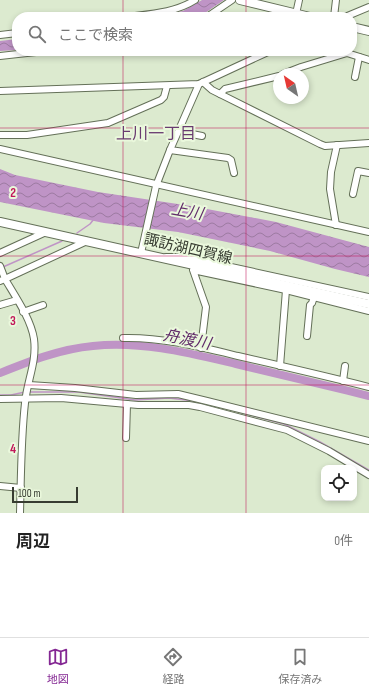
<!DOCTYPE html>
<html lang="ja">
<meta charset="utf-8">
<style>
:root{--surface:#fff;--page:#f6f6f6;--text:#222;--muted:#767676;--line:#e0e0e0;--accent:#842793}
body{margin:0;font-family:"Sofia Sans Condensed","Noto Sans JP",sans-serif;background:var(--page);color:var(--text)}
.controls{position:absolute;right:12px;bottom:12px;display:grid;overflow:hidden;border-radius:8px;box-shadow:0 2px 6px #0003}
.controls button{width:36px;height:36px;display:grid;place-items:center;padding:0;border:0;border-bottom:1px solid var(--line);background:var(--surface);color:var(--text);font:20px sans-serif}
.compass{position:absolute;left:273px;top:68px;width:36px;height:36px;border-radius:50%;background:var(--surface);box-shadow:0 2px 6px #0003;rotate:326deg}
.scale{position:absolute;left:12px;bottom:10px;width:66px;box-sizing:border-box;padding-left:4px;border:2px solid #373c31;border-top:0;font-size:11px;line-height:14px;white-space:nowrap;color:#373c31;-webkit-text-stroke:3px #eaf8dc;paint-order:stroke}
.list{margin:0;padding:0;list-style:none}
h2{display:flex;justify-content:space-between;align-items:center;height:52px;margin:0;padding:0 16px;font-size:17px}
h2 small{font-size:13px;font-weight:400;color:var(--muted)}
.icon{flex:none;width:22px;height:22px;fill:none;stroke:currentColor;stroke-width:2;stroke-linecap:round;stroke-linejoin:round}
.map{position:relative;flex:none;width:369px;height:513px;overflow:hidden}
.search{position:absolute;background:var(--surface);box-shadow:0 2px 6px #0003;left:12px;right:12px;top:12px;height:44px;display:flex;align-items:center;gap:10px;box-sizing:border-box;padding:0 14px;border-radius:16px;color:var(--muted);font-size:15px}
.sheet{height:124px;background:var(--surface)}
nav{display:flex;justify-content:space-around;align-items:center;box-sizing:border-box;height:56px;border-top:1px solid var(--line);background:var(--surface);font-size:11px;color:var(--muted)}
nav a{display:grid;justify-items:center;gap:2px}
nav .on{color:var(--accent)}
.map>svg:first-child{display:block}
</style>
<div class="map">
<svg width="369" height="513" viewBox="0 0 369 513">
<defs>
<pattern id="water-waves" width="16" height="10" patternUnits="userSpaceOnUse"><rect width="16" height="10" fill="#bf94c6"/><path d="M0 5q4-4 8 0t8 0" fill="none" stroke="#9c7aa1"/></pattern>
</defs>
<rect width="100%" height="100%" fill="#dceacf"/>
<!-- water -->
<g fill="url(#water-waves)">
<path d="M202,0h22l-25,17h-45l29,-6z"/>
<path d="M17,39v11l-17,1v-10z"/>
<path d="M0,169l15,6 83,17 93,14 85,16 93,25v30l-34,-8 -65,-18 -92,-19 -74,-9 -104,-21z"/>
</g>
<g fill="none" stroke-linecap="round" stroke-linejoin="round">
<!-- stream -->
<g stroke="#bf94c6" stroke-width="1.5">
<path d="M77,233l13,-9 4,-5"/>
<path d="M3,267l59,-26"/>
<path d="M29,392h50l56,8 34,-2 25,3"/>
<path d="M0,395h11l14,-3"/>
<path d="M235,411l49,13 36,18 49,28"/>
</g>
<!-- river -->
<path stroke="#bf94c6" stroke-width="8" d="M0,373c30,-12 60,-24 93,-27 49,-5 96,7 143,18 45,11 89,21 133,32"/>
<!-- minor casing -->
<g stroke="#647058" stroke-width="8">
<g id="minor">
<path d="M296,14l3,-14"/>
<path d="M126,17c23,-3 49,-4 69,-17"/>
<path d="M207,17l25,-17"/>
<path d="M334,17l2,-17"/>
<path d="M345,17l24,-10"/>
<path d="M0,35l17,-2"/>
<path d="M0,56l45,-5"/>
<path d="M283,74l18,-7 46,-14 22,7"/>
<path d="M355,77l4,-20"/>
<path d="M203,82l9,8 108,54 5,2 44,-3"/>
<path d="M0,91l199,-7 71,-33"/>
<path d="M220,94l5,-5 54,-13"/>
<path d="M181,126l11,8 10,2"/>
<path d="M0,135h27l81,-12 53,-23 3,-3 3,-11"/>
<path d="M0,149l369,83"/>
<path d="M170,150l58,8 3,2 3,13"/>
<path d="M353,194l5,-23 11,2"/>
<path d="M336,225l-6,-36 1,-17 6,-27"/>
<path d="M0,253l46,-21"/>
<path d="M141,253l15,-67 14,-36 29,-66"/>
<path d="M166,257h19l184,40"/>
<path d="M0,266l5,13 -5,2"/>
<path d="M0,305l17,-5"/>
<path d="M23,312l20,-7"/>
<path d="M307,336l3,-31 2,-2 2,-6"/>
<path d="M123,338c39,-1 78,9 115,18 44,10 87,20 131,31"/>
<path d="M201,348l5,-41 -13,-37 93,20 83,21"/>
<path d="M280,366l6,-76"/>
<path d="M343,381l2,-15"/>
<path d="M29,385l46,3 61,7 42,-1 29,7 162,40"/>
<path d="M0,399l61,-1 77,7h51l11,2 87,23 42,21 40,24"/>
<path d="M126,438l1,-34"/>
<path d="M0,486l21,2"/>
<path d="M20,513c1,-37 1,-74 5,-110 2,-22 12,-41 9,-64 -3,-20 -19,-43 -29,-60l82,-38"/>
</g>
</g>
<!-- major casing -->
<g stroke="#647058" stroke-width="10">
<g id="major">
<path d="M240,0l70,17"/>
<path d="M352,27l17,4"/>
<path d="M0,222l369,82"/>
</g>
</g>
<!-- minor -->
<use href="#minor" stroke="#fff" stroke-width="6"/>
<!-- major -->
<use href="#major" stroke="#fff" stroke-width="8"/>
</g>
<!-- grid -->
<path fill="none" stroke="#c2185b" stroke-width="1" stroke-opacity="0.55" d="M123,0v17M246,0v17M123,51v462M246,51v462M0,128h369M0,256h369M0,385h369"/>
<g text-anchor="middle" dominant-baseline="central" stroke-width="4" stroke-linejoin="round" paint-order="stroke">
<!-- street labels -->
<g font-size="15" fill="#373c31" stroke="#eaf8dc">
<text transform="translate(188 249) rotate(13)">諏訪湖四賀線</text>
</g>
<!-- neighbourhood labels -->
<g font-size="16" fill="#693b70" stroke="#eaf8dc">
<text x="156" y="134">上川一丁目</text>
</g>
<!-- water labels -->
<g font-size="16" font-style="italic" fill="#612c6a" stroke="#eaf8dc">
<text transform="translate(187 212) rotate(10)">上川</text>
<text transform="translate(187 340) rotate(11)">舟渡川</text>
</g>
</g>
<g font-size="13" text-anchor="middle" font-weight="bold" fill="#c2185b" stroke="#eaf8dc" stroke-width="4" stroke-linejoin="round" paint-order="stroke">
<text x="13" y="197">2</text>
<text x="13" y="325">3</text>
<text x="13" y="453">4</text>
</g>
</svg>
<div class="controls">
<button><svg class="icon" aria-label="locate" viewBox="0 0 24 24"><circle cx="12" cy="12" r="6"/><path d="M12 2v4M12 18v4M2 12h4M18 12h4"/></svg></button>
</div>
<svg class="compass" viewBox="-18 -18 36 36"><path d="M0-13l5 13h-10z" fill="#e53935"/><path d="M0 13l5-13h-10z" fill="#767676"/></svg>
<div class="scale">100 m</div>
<div class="search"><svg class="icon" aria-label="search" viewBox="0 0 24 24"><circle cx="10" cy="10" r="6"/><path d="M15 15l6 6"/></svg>ここで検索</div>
</div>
<section class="sheet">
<h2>周辺<small>0件</small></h2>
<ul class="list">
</ul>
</section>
<nav>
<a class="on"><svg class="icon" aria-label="map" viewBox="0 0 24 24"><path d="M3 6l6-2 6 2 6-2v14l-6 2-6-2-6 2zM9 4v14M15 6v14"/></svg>地図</a>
<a><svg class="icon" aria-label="directions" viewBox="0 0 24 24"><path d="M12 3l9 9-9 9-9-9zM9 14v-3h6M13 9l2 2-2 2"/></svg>経路</a>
<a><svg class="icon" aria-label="saved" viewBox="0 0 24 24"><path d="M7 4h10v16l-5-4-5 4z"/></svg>保存済み</a>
</nav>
